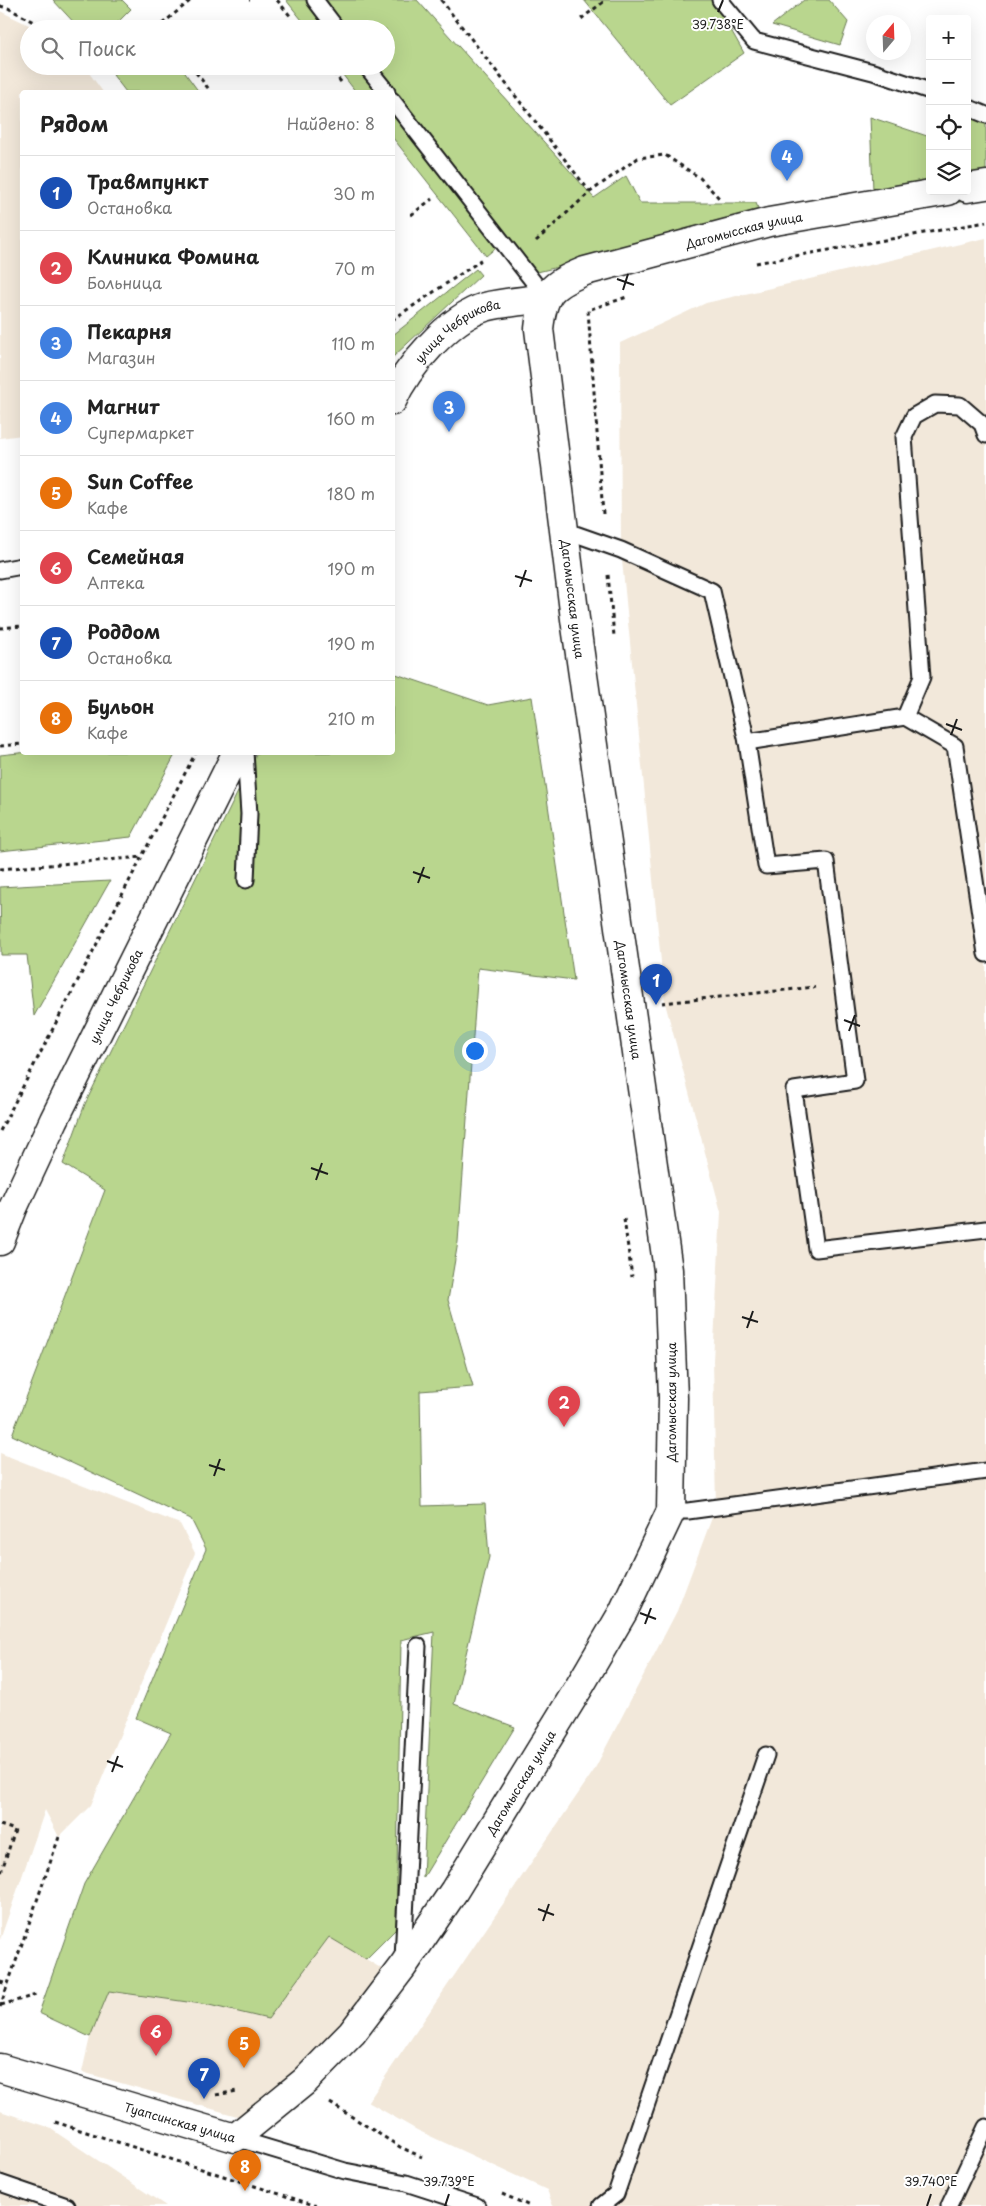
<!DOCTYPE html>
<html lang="ru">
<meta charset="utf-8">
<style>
:root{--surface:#fff;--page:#f6f6f6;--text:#222;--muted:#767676;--line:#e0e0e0;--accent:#1c1c1c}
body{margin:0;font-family:"Playpen Sans",sans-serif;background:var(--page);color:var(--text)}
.controls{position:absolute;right:15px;top:15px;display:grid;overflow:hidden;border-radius:5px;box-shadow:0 5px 20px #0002}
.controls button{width:45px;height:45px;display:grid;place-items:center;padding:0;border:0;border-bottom:1px solid var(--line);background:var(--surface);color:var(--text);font:25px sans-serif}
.compass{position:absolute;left:866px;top:15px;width:45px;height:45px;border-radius:50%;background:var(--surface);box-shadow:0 5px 20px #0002;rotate:19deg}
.you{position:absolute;left:474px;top:1050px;width:18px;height:18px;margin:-12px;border:4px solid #fff;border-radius:50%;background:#1a73e8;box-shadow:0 0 0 8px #1a73e833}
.badge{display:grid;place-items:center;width:32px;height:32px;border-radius:50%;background:var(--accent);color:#fff;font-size:16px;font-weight:700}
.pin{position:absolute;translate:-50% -41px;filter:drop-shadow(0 1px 2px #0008)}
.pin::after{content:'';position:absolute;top:26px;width:18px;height:15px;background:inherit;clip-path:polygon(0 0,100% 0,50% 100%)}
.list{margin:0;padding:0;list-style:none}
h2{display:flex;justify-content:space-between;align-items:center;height:65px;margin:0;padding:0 20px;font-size:21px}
h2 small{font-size:16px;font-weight:400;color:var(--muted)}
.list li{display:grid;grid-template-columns:32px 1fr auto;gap:15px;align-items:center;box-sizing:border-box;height:75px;padding:0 20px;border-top:1px solid var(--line)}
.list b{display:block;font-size:19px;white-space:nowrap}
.list p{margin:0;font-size:16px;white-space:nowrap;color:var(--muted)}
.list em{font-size:16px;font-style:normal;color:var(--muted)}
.icon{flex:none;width:28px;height:28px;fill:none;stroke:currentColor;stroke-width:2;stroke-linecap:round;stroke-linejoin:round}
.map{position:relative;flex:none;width:986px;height:2206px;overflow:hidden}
.search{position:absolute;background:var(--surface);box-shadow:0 5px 20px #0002;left:20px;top:20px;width:375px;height:55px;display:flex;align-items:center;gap:12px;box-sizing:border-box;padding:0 18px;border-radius:28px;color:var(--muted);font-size:19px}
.panel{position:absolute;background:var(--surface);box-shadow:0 5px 20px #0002;left:20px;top:90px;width:375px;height:665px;border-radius:5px}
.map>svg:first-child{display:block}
</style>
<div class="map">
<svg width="986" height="2206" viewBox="0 0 986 2206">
<rect width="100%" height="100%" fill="#fff"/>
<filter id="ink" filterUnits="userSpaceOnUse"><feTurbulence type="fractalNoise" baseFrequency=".02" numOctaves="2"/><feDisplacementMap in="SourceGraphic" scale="10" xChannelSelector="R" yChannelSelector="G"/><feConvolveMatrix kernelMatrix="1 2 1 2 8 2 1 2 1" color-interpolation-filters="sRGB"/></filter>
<g filter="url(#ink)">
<!-- built -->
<g fill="#f2e8da">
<path d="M0,11l37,18h-8v37h55l19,26h-81v343l-22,3z"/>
<path d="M986,238v1968h-433l-6,-16 -130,-60 -49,-28 225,-330 84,-161 39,-104 -3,-147 8,-148 -56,-209 -44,-453 -1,-207 86,-40z"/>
<path d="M0,1453l180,71 15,29 -104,252 -32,32 -14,-27 -45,130z"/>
<path d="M329,1936l61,38 -139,146 -169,-48 8,-35 18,-46 101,14 59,14z"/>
<path d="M0,2111l48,16 118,79h-166z"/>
</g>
<!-- green -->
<g fill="#b9d68e" stroke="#6a7955">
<path d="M53,0h69l9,9 -20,20h-31z"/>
<path d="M286,0h20l18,23 -8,6h-7z"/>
<path d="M317,0h100l177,198 32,-22 14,27h116l6,15 -233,56 -161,-208h18v-37h-47z"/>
<path d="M584,0h130l30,53 -74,52z"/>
<path d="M804,0h25l19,22 -8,23 -68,-20z"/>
<path d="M124,66h56l19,26h-73l-13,-17z"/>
<path d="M336,66h22l21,26h-23z"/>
<path d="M392,110l106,136 -12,10 -93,-118z"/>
<path d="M967,111l19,8v79l-112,17 -4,-98 60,20v54h37z"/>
<path d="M476,269l5,6 -88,82v-22z"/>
<path d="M393,673l95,32 44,-8 42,283 -96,-12 -20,274 -10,58 25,87 -53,4 2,115 63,-2 4,53 -35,147 61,23 -92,151 11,-246 -33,8 -5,289 -30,30 -37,-22 -61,82 -59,-14 -100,-14 -19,46 -51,-24 45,-129 87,-151 -35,-15 70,-169 -15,-30 -179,-84 93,-245 -42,-26 22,-60 172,-351 135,-1z"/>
<path d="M28,752h148v1l-45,84 -131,14v-96z"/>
<path d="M110,881l-76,135 -7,-61h-26l-1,-68z"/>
</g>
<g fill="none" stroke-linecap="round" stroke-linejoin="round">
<!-- service casing -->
<g stroke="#1c1c1c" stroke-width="19">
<g id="service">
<path d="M315,0l22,29"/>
<path d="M720,0l34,41 119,31 57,19"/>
<path d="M366,66l21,26"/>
<path d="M392,100l154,198"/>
<path d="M967,107l19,8"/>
<path d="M564,530l57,20 91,41 35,151 19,124 60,-5 29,220 -61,9 22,159 170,-20"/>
<path d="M0,570l22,-4"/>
<path d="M905,717l50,29 31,208"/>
<path d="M747,742l158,-25 17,-40 -18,-240 10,-21 21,-12 25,1 22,19 4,11"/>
<path d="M245,752l4,62 -3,66"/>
<path d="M671,1511h17l298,-40"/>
<path d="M403,1959l15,-313"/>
<path d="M235,2138l110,33 61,12 71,23"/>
<path d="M0,2183l67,23"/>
<path d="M601,2206l15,-12 150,-439"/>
<path d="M949,2206l37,-79"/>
</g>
</g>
<!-- minor casing -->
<g stroke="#1c1c1c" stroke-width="31">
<g id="minor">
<path d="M967,188l19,-3"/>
<path id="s1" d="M392,401c15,-34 57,-83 93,-94 19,-5 41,-6 61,-9"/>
<path id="s2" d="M0,1241l13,-33 41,-88 183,-368"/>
<path id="s3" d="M0,2068l235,70 70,-57 47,-48 51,-67 51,-75 124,-202 45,-77 48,-101 2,-113 -5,-128 -93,-651 -36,-290c4,-37 12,-44 46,-58l184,-49 179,-31"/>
</g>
</g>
<!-- path -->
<g stroke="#1c1c1c" stroke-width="3" stroke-dasharray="4 4" stroke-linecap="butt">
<path d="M249,0h1"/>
<path d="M277,0l15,18"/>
<path d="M441,0l149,192"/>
<path d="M0,6l8,2 38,21"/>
<path d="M581,19l25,-19"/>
<path d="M156,29l35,-29"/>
<path d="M93,66l3,5 7,-5"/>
<path d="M191,66l20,26"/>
<path d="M329,66l12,16"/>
<path d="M299,67l2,-1"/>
<path d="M411,215l21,-16"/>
<path d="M536,241l54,-49 48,-34 27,-3 35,23 20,21"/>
<path d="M756,263l230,-41"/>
<path d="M392,320l88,-59 -2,-3"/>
<path d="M603,514l-15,-204 39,-13"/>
<path d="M608,575l6,61"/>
<path d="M0,628l22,-2"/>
<path d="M0,746l22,-2"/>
<path d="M0,869l143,-12"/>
<path d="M662,1003l153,-16"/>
<path d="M0,1131l196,-379"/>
<path d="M624,1219l8,58"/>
<path d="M0,1825l15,5 -15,46"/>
<path d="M0,1982l8,2"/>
<path d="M1,2005l35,-10"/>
<path d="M0,2007l59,-170"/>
<path d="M216,2095l21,-4"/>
<path d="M330,2103l70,44 22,10"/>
<path d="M55,2122l262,84"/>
<path d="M502,2194l28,12"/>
</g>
<!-- service -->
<use href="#service" stroke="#fff" stroke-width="15"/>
<!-- minor -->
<use href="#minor" stroke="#fff" stroke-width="28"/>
</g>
</g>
<!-- ticks -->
<path fill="none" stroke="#1c1c1c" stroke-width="2" d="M718,12l5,-12M617,279l17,6M623,290l5,-16M515,576l17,5M520,587l6,-17M946,724l16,6M951,735l6,-16M413,872l17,6M418,883l6,-16M844,1020l16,6M849,1031l6,-16M311,1168l17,6M316,1180l6,-17M742,1317l16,5M747,1328l6,-17M209,1465l16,5M214,1476l6,-17M640,1613l16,6M645,1624l6,-16M107,1761l16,6M112,1772l6,-16M538,1909l16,6M543,1921l6,-17M445,2206l4,-12M927,2206l4,-12"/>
<g text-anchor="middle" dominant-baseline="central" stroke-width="4" stroke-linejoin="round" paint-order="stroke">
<!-- street labels -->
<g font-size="12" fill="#1c1c1c" stroke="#fff">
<text stroke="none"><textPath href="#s3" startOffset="2451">Дагомысская улица</textPath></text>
<text stroke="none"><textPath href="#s1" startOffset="99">улица Чебрикова</textPath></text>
<text transform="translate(573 599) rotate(83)">Дагомысская улица</text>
<text stroke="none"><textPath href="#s2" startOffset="271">улица Чебрикова</textPath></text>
<text transform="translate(629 1000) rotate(82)">Дагомысская улица</text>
<text transform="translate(671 1402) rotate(-90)">Дагомысская улица</text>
<text stroke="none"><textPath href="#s3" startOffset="705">Дагомысская улица</textPath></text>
<text transform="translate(180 2122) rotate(16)">Туапсинская улица</text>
</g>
</g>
<g font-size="12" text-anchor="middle" fill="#1c1c1c" stroke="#fff" stroke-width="4" stroke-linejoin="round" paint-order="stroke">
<text x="718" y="29">39.738°E</text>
<text x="449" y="2186">39.739°E</text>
<text x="931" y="2186">39.740°E</text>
</g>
</svg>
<div class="controls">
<button>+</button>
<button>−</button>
<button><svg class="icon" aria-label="locate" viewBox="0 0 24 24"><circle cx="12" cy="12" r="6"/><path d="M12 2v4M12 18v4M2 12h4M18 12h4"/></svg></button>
<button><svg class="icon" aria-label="layers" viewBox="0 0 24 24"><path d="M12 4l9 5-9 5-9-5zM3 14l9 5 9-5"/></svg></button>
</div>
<svg class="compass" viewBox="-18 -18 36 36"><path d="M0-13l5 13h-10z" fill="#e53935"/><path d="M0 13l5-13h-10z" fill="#767676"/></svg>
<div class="you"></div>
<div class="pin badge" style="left:656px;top:1005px;background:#1a4fb4">1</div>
<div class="pin badge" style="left:564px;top:1427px;background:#e0444e">2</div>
<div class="pin badge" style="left:449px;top:432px;background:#3f7fe0">3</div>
<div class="pin badge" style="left:787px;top:181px;background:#3f7fe0">4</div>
<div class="pin badge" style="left:244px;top:2068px;background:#e8710a">5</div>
<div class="pin badge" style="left:156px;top:2056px;background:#e0444e">6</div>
<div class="pin badge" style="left:204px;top:2099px;background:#1a4fb4">7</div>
<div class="pin badge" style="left:245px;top:2191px;background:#e8710a">8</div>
<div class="search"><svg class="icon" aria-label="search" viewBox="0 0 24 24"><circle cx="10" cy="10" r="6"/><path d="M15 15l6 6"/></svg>Поиск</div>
<section class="panel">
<h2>Рядом<small>Найдено: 8</small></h2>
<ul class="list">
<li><span class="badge" style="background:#1a4fb4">1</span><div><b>Травмпункт</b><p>Остановка</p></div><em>30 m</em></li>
<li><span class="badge" style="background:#e0444e">2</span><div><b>Клиника Фомина</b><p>Больница</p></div><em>70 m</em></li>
<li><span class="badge" style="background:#3f7fe0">3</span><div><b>Пекарня</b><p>Магазин</p></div><em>110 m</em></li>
<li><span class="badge" style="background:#3f7fe0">4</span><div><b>Магнит</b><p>Супермаркет</p></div><em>160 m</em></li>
<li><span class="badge" style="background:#e8710a">5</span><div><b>Sun Coffee</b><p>Кафе</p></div><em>180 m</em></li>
<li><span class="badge" style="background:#e0444e">6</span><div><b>Семейная</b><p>Аптека</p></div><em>190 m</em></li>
<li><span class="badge" style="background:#1a4fb4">7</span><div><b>Роддом</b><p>Остановка</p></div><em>190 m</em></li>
<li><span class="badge" style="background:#e8710a">8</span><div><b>Бульон</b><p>Кафе</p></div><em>210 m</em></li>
</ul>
</section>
</div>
